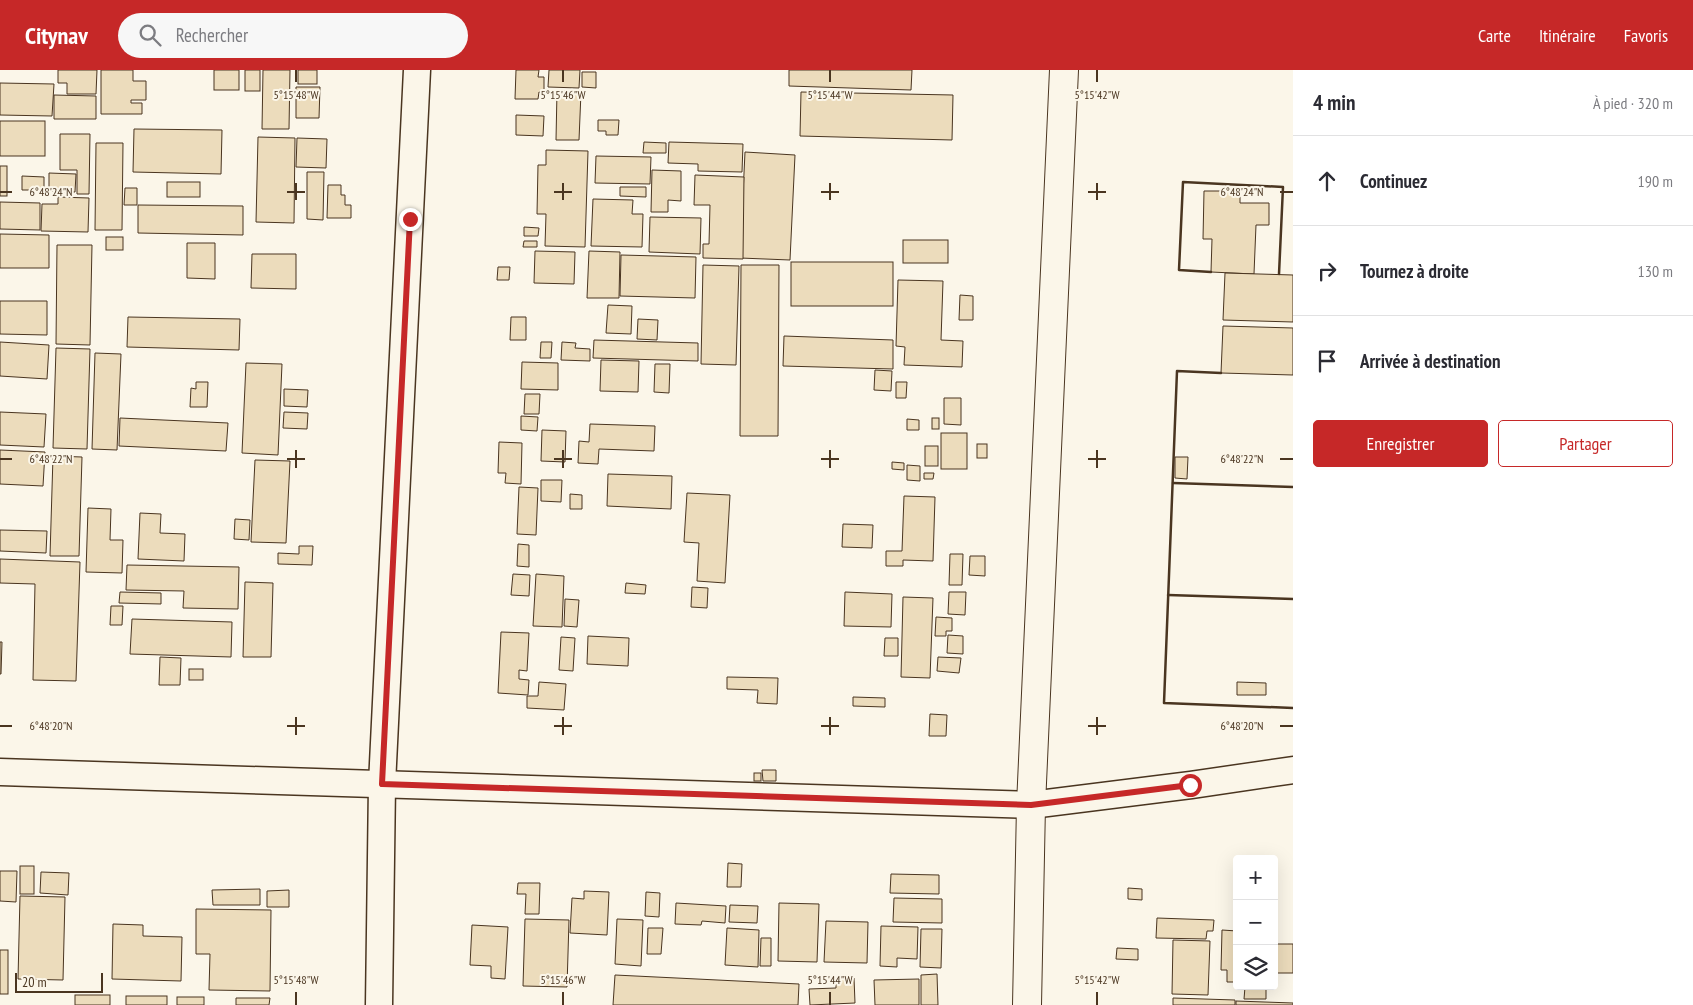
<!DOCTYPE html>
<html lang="fr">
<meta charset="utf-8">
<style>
:root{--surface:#fff;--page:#f7f7f7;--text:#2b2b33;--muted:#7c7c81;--line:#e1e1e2;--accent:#c62828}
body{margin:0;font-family:"PT Sans Narrow",sans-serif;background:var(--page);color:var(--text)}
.controls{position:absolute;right:15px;bottom:15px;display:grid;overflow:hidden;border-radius:5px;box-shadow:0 5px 20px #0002}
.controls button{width:45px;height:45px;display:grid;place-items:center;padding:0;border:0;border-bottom:1px solid var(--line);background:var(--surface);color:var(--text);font:25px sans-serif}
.scale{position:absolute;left:15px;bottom:12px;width:88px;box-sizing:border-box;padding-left:5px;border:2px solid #4a3520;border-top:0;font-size:14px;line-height:18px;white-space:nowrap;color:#4a3520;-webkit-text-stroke:4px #fbf6e9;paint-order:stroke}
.stop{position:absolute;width:15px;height:15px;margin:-11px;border:4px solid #c62828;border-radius:50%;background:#fff}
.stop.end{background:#c62828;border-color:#fff;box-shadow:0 1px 5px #0008}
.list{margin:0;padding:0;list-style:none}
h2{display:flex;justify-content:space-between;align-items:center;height:65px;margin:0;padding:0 20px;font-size:21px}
h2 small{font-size:16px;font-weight:400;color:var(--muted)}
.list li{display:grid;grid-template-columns:32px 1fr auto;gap:15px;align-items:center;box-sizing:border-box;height:90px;padding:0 20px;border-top:1px solid var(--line)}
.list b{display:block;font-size:19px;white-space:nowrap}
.list em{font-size:16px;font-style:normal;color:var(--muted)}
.actions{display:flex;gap:10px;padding:15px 20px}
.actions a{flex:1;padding:11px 0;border:1px solid var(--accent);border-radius:5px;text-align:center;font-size:18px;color:var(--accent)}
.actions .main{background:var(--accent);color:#fff}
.icon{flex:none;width:28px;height:28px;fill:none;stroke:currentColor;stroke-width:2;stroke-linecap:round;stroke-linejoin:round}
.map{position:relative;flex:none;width:1293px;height:935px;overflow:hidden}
header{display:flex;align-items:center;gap:30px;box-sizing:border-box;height:70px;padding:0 25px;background:var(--accent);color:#fff}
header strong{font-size:24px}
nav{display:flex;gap:28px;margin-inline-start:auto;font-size:18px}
.search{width:350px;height:45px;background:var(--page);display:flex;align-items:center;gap:12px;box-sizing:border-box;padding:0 18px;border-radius:28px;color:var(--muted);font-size:19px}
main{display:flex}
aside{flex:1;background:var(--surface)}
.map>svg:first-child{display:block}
</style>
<header>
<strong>Citynav</strong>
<div class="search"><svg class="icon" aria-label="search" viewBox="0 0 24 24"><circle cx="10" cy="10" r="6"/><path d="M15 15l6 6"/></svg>Rechercher</div>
<nav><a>Carte</a><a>Itinéraire</a><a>Favoris</a></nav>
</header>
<main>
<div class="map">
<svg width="1293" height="935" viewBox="0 0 1293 935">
<rect width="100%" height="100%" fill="#fbf6e9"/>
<!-- building -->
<g fill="#ecdcbc" stroke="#4a3520">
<path d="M58,0h39l-1,24h-29v-11h-9z"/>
<path d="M101,0h32v11h13v19h-15v3h11v11h-41z"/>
<rect x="214" y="0" width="25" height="20"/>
<rect x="245" y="0" width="15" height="21"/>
<path d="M263,0h27l-1,59h-27z"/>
<rect x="298" y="0" width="19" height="14"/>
<path d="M516,0h23l-1,7h6v16l-5,-1 -1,7h-23z"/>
<path d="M549,0h31l-1,18 -31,-1z"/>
<path d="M789,0h123l-1,20 -122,-4z"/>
<path d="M582,2h14v16l-14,-1z"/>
<path d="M0,13l54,1 -2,32 -52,-1z"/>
<path d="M296,17h24l-1,31h-23z"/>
<path d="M557,21l24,1 -2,48h-23z"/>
<path d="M801,22l152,3 -1,45 -152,-4z"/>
<path d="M54,25l42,1v23h-42z"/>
<path d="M516,45l28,1 -1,20 -27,-1z"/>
<path d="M598,50h21l-1,15h-12v-4h-8z"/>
<rect x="0" y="51" width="45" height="35"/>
<path d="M134,59l88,1 -1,44 -88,-2z"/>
<path d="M60,64h30l-1,60h-12v-24h-17z"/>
<path d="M258,67l37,1 -1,85 -38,-1z"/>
<path d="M297,68l30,1 -1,29 -30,-1z"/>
<path d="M644,72l22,1v10h-23z"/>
<path d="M669,72l74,2 -1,28 -44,-1v-7l-30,-1z"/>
<path d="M96,73h27l-1,87h-27z"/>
<path d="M546,80l42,1 -3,96 -40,-1 1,-32h-9l1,-49h8z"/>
<path d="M745,82l50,3 -5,105 -50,-2z"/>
<path d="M596,86l55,1 -1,27 -55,-1z"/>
<rect x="0" y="96" width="7" height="30"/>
<path d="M652,100l29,1v30l-13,-1v12h-17z"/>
<path d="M307,102h17l-1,48 -16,-1z"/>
<path d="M49,103l27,1 -1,18 -26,-1z"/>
<path d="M695,105l49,2 -1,82 -40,-1v-14h6l1,-39h-16z"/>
<path d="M22,106l22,1v13h-22z"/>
<rect x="167" y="112" width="33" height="15"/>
<path d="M328,115h13v10h4v10h6v13h-24z"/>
<path d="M620,117h26v10l-26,-1z"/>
<path d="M125,118h12v17h-13z"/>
<path d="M1204,121h36v12h29v22h-13l-2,49 -43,-2 1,-33h-9z"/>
<path d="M58,127l31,1 -1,34 -47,-1 1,-27h16z"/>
<path d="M593,129l40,1 -1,14h11l-1,33 -51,-1z"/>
<path d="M0,132l40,1v27l-40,-1z"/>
<path d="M138,135l105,1v29l-105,-2z"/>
<path d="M650,147l51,1 -1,36 -51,-2z"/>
<path d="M524,157l15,1 -1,8h-14z"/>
<path d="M0,164l49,1v33h-49z"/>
<rect x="106" y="167" width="17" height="13"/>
<rect x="903" y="170" width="45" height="23"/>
<path d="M524,171h13v6h-14z"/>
<path d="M187,173h28v36l-28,-1z"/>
<path d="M57,175h35l-2,100 -34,-1z"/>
<path d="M535,181l40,1 -1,32 -40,-1z"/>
<path d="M589,181l31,1 -1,46h-32z"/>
<path d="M252,184h44v35l-45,-1z"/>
<path d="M621,185l75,2 -1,41 -75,-2z"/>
<rect x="791" y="192" width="102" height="44"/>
<path d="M703,195l36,1 -3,99 -35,-1z"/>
<path d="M741,195h38l-1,171h-38z"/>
<path d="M498,197h12l-1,13h-12z"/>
<path d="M1225,203l68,2v47l-70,-2z"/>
<path d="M898,210l45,1 -2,59 22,1 -1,26 -58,-2 1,-18 -9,-1z"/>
<path d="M960,225l13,1v24h-14z"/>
<path d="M0,231h47v34l-47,-1z"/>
<path d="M608,235l24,1 -1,28 -25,-1z"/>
<path d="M128,247l112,2 -1,31 -112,-3z"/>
<path d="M511,247h15v23h-16z"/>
<path d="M638,249l20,1 -1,20 -20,-1z"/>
<path d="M1223,256l70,2v47l-72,-2z"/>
<path d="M784,266l109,4v29l-110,-3z"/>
<path d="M594,270l104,3v18l-105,-3z"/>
<path d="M0,272l49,3 -2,34 -47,-3z"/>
<path d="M541,272h11l-1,16h-11z"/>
<path d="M562,272l14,1 -1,5 15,1v12l-29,-1z"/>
<path d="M56,278l34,1 -3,100 -34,-1z"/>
<path d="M95,283l26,1 -4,96 -25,-1z"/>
<path d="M601,290l38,1 -1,31 -38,-1z"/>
<path d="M522,292l36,1v27l-37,-1z"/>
<path d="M246,293l36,1 -4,91 -36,-2z"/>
<path d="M655,294h15l-1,29 -15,-1z"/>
<path d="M875,300l17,1 -1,20 -17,-1z"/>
<path d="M196,312h12l-1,25h-17l1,-19 5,1z"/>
<path d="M896,312h11l-1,16h-10z"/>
<path d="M284,319l24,1 -1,17 -23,-1z"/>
<path d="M525,324h15l-1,20h-15z"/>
<path d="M944,328h17v27l-17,-1z"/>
<path d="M0,342l46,2 -2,33 -44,-2z"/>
<path d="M284,342l24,1 -1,16 -24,-1z"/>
<path d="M521,346l17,1 -1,14 -16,-1z"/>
<path d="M120,348l108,5 -2,28 -107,-5z"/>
<rect x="932" y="348" width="7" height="11"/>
<path d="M907,349l12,1v10h-12z"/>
<path d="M590,354l65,2 -1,25 -55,-2 -1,15 -20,-1 1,-22 10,1z"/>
<path d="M542,360l24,1 -1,31 -24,-1z"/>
<rect x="941" y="363" width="26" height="36"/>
<path d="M499,372l23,1 -1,41 -16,-1 1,-10h-8z"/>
<rect x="977" y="374" width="10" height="14"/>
<rect x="925" y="376" width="13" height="20"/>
<path d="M0,380l45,2 -2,34 -43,-2z"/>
<path d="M53,386l29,1 -3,99h-29z"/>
<path d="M1175,387h13l-1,22 -12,-1z"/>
<path d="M255,390l35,1 -4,82 -35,-1z"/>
<path d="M892,392l12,1v7l-12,-1z"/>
<path d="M907,395l13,1v15l-13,-1z"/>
<path d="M924,403h10l-1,6h-9z"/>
<path d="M608,404l64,2 -1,33 -64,-3z"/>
<path d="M541,410h21l-1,22 -20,-1z"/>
<path d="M519,417l19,1 -2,47 -19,-1z"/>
<path d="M687,423l43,2 -5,88 -28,-2 2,-38 -15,-1z"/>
<path d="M570,424l12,1v14h-12z"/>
<path d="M904,426l31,1 -2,64 -30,-1v6h-17v-15h16z"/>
<path d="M88,438l23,1 -1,31h13l-1,33 -36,-1z"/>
<path d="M140,443l21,1 -1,19 25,1 -1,27 -46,-2z"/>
<path d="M235,449l15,1 -1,20 -15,-1z"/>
<path d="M843,454l30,1 -1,23 -30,-1z"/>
<path d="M0,460l47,1 -1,22 -46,-2z"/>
<path d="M518,474l11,1v22l-12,-1z"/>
<path d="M299,476h14l-1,19 -34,-1v-11l21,1z"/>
<path d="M950,484h13l-1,31h-13z"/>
<path d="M970,486h15v20l-16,-1z"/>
<path d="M0,489l80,3 -4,119 -43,-1 2,-96 -35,-1z"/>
<path d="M127,495l112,2 -1,42 -55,-1 1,-17 -58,-1z"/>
<path d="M513,504l17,1 -1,21 -18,-1z"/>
<path d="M536,504l28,2 -2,51 -29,-1z"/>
<path d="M245,512l28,1 -2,74h-28z"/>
<path d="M626,513l20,2 -1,9 -20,-1z"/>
<path d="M692,517l16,1 -1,20 -16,-1z"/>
<path d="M120,522l41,1v11l-42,-1z"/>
<path d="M845,522l47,2 -1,33 -47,-1z"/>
<path d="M949,522h17l-1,23 -17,-1z"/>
<path d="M903,527l30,1 -3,80 -29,-1z"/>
<path d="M565,529l14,1 -2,27 -13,-1z"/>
<path d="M111,536h12l-1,19h-12z"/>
<path d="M936,547l16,1v13h-6v5h-11z"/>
<path d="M132,549l100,3 -1,35 -101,-3z"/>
<path d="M501,562l28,1 -2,38 -8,-1v9l10,1 -1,15 -30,-2z"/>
<path d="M948,565l15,1v18l-16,-1z"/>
<path d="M588,566l41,2 -1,28 -41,-2z"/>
<path d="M561,567l14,1 -2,33 -14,-1z"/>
<path d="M885,568h13v18h-14z"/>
<path d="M0,572h2l-1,32h-1z"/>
<path d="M160,587l21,1 -1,27h-21z"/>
<path d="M938,587l23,1 -2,15 -22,-2z"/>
<rect x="189" y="599" width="14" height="11"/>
<path d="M727,607l51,1 -1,26 -20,-1 1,-13 -31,-1z"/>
<path d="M539,612l27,2 -2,26 -37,-2v-12h11z"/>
<path d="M1237,612l29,1v12h-29z"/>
<path d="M853,627l32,1v9l-32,-1z"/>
<path d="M930,644l17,1 -1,21h-17z"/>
<path d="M762,700h14v11h-13z"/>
<rect x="754" y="703" width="7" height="8"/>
<path d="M728,793l14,1 -1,23h-14z"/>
<rect x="20" y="796" width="14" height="28"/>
<path d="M0,801h17l-1,31 -16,-1z"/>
<path d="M41,802l28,1 -1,22 -28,-2z"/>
<path d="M891,804l48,1v19l-49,-1z"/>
<path d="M518,813h22l-1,31h-14l1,-20h-9z"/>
<path d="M1128,818l14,1v11l-14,-1z"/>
<path d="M260,819v16h-47l-1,-15z"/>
<path d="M289,820v17h-22v-16z"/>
<path d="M584,821l25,1 -2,43 -37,-2 2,-35 12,1z"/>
<path d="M646,822l14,1 -1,24 -14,-1z"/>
<path d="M20,826l45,1 -2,83 -45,-1z"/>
<path d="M894,828l48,1v24l-49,-1z"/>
<path d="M676,833l50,3 -1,17 -23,-2 -1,4 -26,-1z"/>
<path d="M779,833l40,1 -2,58 -39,-1z"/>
<path d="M730,835l28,1 -1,17 -28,-1z"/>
<path d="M196,839l75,1 -1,81 -61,-1 1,-36h-14z"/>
<path d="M1157,848l57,2 -1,11h-6l-1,8 -50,-1z"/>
<path d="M525,849l44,1 -2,67 -44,-1z"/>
<path d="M617,849l26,1 -2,46 -26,-2z"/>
<path d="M826,851l42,1 -1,41 -43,-1z"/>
<path d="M113,854l30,1v11l39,1 -1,44 -69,-2z"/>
<path d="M472,855l36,2 -3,52 -14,-1v-12l-21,-1z"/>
<path d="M881,856l37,1 -1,32 -20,-1v9l-17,-1z"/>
<path d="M648,858h15l-2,26h-14z"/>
<path d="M727,858l32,2 -1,37 -33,-2z"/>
<path d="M921,859h21l-1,39 -21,-1z"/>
<path d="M1222,860l15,1v51h-10v-12h-6z"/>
<path d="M761,868h10v28h-11z"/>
<path d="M1173,870l37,1 -2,54 -36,-1z"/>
<rect x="1274" y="874" width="19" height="29"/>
<path d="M1117,878l21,1v11l-22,-1z"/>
<rect x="0" y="880" width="8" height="44"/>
<path d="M937,904l1,31h-17v-30z"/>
<path d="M615,905l184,9 -1,21h-185z"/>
<path d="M854,908l1,25 -45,2 -1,-16 27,-1v-9z"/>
<path d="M919,909v26h-44l-1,-25z"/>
<path d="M1245,917l21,1v11h-22z"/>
<rect x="75" y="925" width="35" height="10"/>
<rect x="126" y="926" width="41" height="9"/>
<rect x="177" y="927" width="27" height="8"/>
<path d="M236,928h34l-1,7h-33z"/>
<path d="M1173,928l62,2v5h-62z"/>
<path d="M1236,931l57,2v2h-57z"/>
</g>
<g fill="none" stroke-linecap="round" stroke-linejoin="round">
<!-- minor casing -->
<g stroke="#4a3520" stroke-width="29">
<g id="minor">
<path d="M0,702l1031,33 160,-20 102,-15"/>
<path d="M379,935l3,-221 35,-714"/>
</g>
</g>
<!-- tertiary casing -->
<g stroke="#4a3520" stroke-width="30">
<path id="tertiary" d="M1027,935l4,-200 33,-735"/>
</g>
<!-- minor -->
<use href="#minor" stroke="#fbf6e9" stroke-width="26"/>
<!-- tertiary -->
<use href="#tertiary" stroke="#fbf6e9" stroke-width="28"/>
<!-- wall -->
<g stroke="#4a3520" stroke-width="2.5">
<path d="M1211,202l-32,-2 4,-88 100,5 -4,87"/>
<path d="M1221,303l-44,-2 -13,332 129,5"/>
<path d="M1173,413l120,4"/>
<path d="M1168,525l125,4"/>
</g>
</g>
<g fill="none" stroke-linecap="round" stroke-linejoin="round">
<!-- route -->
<path stroke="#c62828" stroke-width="6" d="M410,149l-28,565 649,21 159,-20"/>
</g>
<!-- ticks -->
<path fill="none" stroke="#4a3520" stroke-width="2" d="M296,0v12M563,0v12M830,0v12M1097,0v12M296,113v17M563,113v17M830,113v17M1097,113v17M0,122h12M287,122h18M554,122h18M821,122h18M1088,122h18M1280,122h13M296,380v18M563,380v18M830,380v18M1097,380v18M0,389h12M287,389h18M554,389h18M821,389h18M1088,389h18M1280,389h13M296,647v18M563,647v18M830,647v18M1097,647v18M0,656h12M287,656h18M554,656h18M821,656h18M1088,656h18M1280,656h13M296,922v13M563,922v13M830,922v13M1097,922v13"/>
<g font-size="12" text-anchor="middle" fill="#4a3520" stroke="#fbf6e9" stroke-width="4" stroke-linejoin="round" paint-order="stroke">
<text x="296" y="29">5°15'48"W</text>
<text x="563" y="29">5°15'46"W</text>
<text x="830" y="29">5°15'44"W</text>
<text x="1097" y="29">5°15'42"W</text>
<text x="51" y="126">6°48'24"N</text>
<text x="1242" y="126">6°48'24"N</text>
<text x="51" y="393">6°48'22"N</text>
<text x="1242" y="393">6°48'22"N</text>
<text x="51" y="660">6°48'20"N</text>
<text x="1242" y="660">6°48'20"N</text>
<text x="296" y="914">5°15'48"W</text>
<text x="563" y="914">5°15'46"W</text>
<text x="830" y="914">5°15'44"W</text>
<text x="1097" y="914">5°15'42"W</text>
</g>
</svg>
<div class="controls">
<button>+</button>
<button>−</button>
<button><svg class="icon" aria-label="layers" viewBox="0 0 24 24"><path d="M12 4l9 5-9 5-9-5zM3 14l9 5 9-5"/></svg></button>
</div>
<div class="scale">20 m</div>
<div class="stop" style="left:1190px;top:715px"></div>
<div class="stop end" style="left:410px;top:149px"></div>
</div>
<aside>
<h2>4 min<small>À pied · 320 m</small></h2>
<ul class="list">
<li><svg class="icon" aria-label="ahead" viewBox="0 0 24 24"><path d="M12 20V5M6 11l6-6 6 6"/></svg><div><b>Continuez</b></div><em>190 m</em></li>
<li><svg class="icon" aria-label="right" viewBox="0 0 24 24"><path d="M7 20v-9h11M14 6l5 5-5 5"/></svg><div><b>Tournez à droite</b></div><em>130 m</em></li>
<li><svg class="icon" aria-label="arrive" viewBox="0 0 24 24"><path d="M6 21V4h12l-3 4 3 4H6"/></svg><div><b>Arrivée à destination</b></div></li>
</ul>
<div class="actions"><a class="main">Enregistrer</a><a>Partager</a></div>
</aside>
</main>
